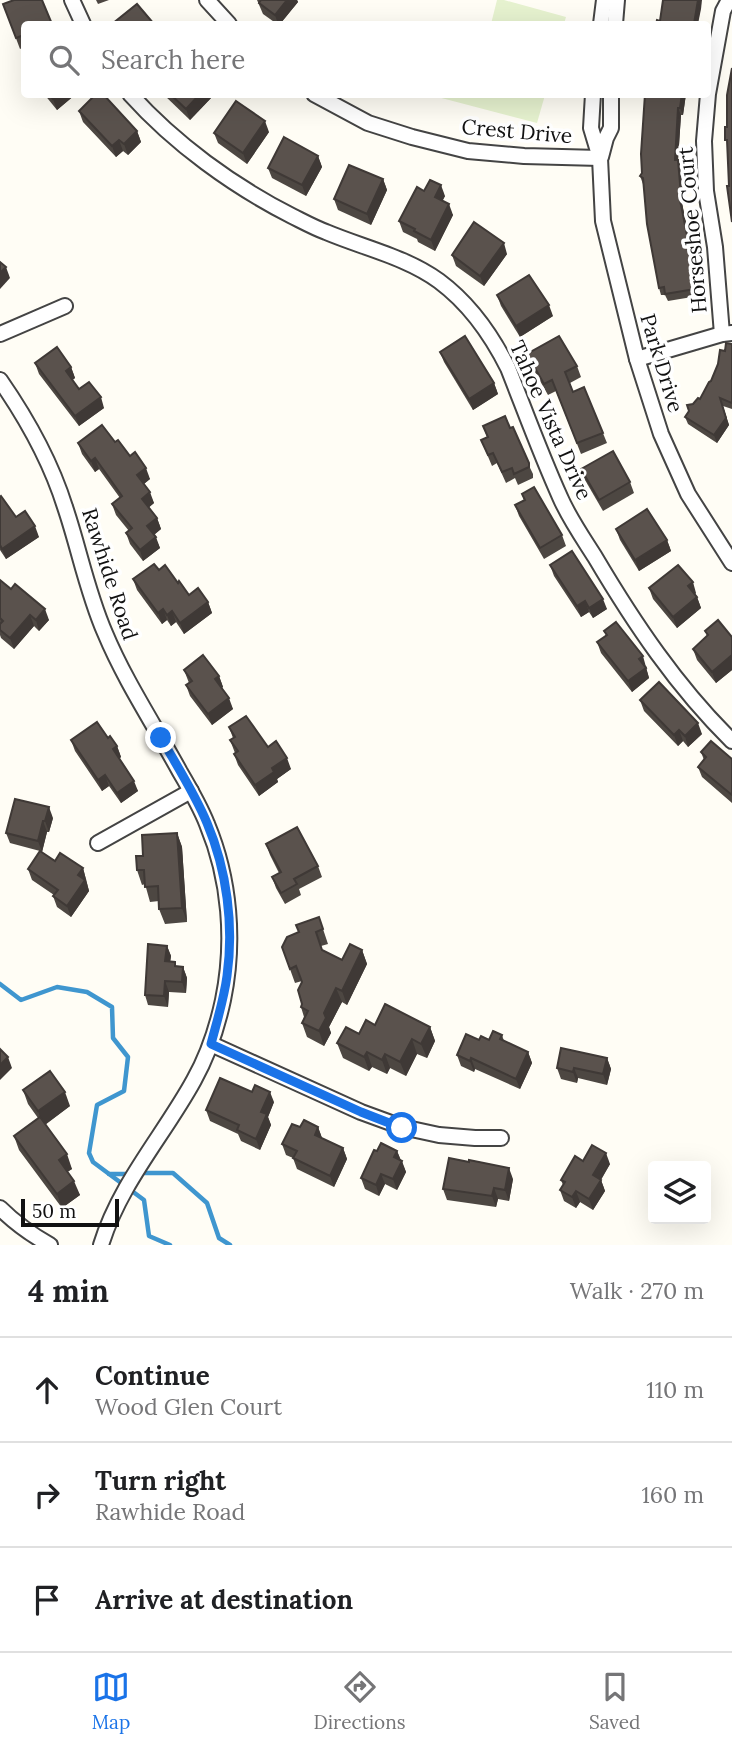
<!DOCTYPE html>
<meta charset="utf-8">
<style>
:root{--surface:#fff;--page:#f6f6f6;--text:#202124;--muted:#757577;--line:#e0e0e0;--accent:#1a73e8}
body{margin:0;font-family:Lora,serif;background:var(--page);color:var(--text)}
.controls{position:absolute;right:21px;bottom:21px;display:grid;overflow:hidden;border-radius:7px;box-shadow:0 7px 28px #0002}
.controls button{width:63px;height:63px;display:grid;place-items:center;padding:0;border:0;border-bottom:2px solid var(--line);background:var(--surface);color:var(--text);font:35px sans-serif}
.scale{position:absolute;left:21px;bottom:18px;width:98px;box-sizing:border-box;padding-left:7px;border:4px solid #111;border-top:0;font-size:19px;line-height:24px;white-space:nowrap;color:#111;-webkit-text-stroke:5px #fff;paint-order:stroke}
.stop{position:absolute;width:21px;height:21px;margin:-16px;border:5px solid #1a73e8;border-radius:50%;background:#fff}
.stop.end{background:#1a73e8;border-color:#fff;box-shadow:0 2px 7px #0008}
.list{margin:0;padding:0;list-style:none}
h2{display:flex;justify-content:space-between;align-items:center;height:91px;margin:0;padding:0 28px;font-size:30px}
h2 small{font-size:23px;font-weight:400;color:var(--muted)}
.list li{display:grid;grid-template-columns:46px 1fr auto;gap:21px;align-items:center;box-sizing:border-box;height:105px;padding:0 28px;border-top:2px solid var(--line)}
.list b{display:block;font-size:26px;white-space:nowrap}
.list p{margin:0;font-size:23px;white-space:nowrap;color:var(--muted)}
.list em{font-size:23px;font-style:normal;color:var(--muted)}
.icon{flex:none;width:38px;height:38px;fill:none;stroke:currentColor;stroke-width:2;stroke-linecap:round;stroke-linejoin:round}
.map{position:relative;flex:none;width:732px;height:1245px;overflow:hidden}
.search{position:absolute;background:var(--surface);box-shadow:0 7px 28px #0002;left:21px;right:21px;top:21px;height:77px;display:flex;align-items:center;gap:18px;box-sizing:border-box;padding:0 24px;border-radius:7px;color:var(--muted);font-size:26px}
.sheet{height:406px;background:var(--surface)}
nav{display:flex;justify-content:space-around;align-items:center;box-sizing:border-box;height:98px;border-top:2px solid var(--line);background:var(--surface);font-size:19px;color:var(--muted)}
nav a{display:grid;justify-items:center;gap:4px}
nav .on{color:var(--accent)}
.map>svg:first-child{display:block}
</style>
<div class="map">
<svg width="732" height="1245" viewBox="0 0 732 1245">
<rect width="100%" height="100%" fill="#fffdf5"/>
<!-- pitch -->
<g fill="#e6f2cf">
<path d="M497,0h7l62,17 -2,7h-73z"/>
<path d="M430,95h115l-8,28z"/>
</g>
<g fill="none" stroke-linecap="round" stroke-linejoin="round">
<!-- stream -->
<g stroke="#3f96cf" stroke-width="4.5">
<path d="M0,984l21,16 36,-13 30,5 25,15 1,31 15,19 -4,34 -27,14 -8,48 4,9 51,38 5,36 21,9"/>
<path d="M140,1173h33l34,30 12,35 11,7"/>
<path d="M109,1174h22"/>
</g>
<!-- minor casing -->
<g stroke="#444" stroke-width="18">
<g id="minor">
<path d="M72,0l11,24"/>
<path d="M207,0l22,24"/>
<path d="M601,24l3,-24"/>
<path d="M615,24l2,-24"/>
<path d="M130,94c45,50 103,92 162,122 12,6 23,12 34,16 38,16 80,25 113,49 31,23 52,53 69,87 17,43 33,87 52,129 9,21 23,41 35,60 39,66 82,130 137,184"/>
<path d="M314,94l54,29 44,14 56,14 56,5 76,2"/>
<path d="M593,94l-2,34 9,30 3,63 34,138 24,75 27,60 44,69"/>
<path d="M601,157l5,-19 5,-10v-34"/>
<path d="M0,334l65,-28"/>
<path d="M722,334l-7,-87 -9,-56 -2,-50 4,-47 15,-83 6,-11"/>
<path d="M637,359l85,-25 10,-1"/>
<path d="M0,380c27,39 51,82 65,127 14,41 22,85 40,126 20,48 50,93 75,139 10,17 20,34 27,52 23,55 28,118 16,176 -6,28 -15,55 -29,80 -30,55 -74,103 -93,165"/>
<path d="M98,843l93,-52"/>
<path d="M211,1044l150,68 41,15 37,8 36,3h26"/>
<path d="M0,1208c15,15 32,27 50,37"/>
</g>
</g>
<!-- minor -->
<use href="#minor" stroke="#fff" stroke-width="14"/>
</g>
<!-- wall -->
<g fill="#4d4742">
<path d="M96,0h13l-11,4z"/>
<path d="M257,0h40l1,2 -18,22h-3l-14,-10z"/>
<path d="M3,4l21,20v23l-4,2z"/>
<path d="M44,94h32l-19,16z"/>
<path d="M163,94h49v3l-22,23z"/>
<path d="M686,94l-3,21h-2l-3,45 3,7 3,35 -2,1 10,50 6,43 -30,5 -3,-6h-4l-2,-7 -16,-104 -3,-8z"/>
<path d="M79,111l58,20 4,11 -13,13 -5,-4 -7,6 -33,-35z"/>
<path d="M269,132l-22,32 -29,-21 -4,-10z"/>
<path d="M318,156l4,11 -16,29 -34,-18 -4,-10z"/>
<path d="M383,179l4,11 -16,35 -33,-15 -4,-11z"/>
<path d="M424,191l21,5 -3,5 11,14 -18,36 -17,-9 -1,-3 -14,-7 -4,-11z"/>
<path d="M507,254l-23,32 -28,-20 -4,-11z"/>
<path d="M497,295l56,21 -33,21 -19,-31z"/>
<path d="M732,344v65l-9,-3 6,19 -12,18 -29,-19 -3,-7 8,-13 7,-5 11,-18 14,-30z"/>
<path d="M440,352l54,31 4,11 -25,16 -29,-48z"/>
<path d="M527,354l50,12 4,11 -11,6 3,9 11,-5 23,56 -26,11 -25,-63 -8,4 -17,-30z"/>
<path d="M35,363l36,4 4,11 -3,2 7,9 25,19 -25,18 -40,-52z"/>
<path d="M505,416l28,58v4l-15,7 -3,-7 -9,5 -9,-20 -5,3 -11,-26 6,-3 -4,-11z"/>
<path d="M115,442l15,14 20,23 -6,5 10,19 -5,4 8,11 4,11 -7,6 6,13 -17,13 -13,-17 -4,-11 3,-2 -13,-16 -4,-11 8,-6 -21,-29 -4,3 -13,-18 -4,-11z"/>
<path d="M581,469l49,13 4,11 -31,18 -18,-31z"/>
<path d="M522,494l40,41 4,11 -22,13 -25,-43 -4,-11 9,-5z"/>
<path d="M0,497l16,20 23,20 -33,22 -6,-9z"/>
<path d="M616,529l51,11 4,11 -32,20 -19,-31z"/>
<path d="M550,565l57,44 -14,9 -4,-6 -8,5 -27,-41z"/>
<path d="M159,570l19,13 11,12 19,7 4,11 -28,21 -8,-12 -5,4 -4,-6 -5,4 -25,-34 -4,-11z"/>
<path d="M0,580l49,40 -10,11 -5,-5 -20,23 -13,-11 -1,-3z"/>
<path d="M649,588l47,5 -1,1 2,3 4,11 -24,20 -24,-29z"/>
<path d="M604,631l43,36 -1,1 3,10 -17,14 -31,-39 -4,-11 9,-6z"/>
<path d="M705,631l27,6v33l-16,13 -19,-23 -4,-11 14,-13z"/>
<path d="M184,670l35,6 4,11 -2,1 12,21 -21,16 -22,-29 -4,-11 3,-2z"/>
<path d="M640,700l62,34 -14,13 -5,-6 -5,5 -34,-35z"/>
<path d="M229,727l39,20 23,22 -14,10 1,3 -19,14 -21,-31 -4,-11 1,-1 -5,-13 3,-2z"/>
<path d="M108,738l9,8 4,11 -2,2 19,32 -17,12 -12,-17 -7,5 -27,-40 -4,-11z"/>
<path d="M701,752l31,7v44l-30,-26 -4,-10 6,-7z"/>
<path d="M53,818l-4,14h-2l-5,20 13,9 28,7 6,23 -18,26 -14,-10 -4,-11 1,-1 -22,-15 -4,-11 12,-18 -30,-8 -4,-10z"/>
<path d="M177,833l5,14 5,75 -22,2 -6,-15v-8l-9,1 -5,-18 -3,1 -5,-15 6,-14z"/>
<path d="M266,844l52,22 4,11 -23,12 2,6 -16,9 -9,-16 -4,-11 7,-4 -9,-18z"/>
<path d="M319,917l9,27 -7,2 1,4 20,10 20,-10 5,14 -20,41 -5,-3 -13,25 2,6 -7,13 -17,-9 -5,-14 2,-6 -3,-10 1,-3v-23l-7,2 -13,-36z"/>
<path d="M167,946l4,10 -1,5 7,5 6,1 4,11 -1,15 -17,-1 -1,15 -20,-2 -3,-10z"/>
<path d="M375,1025l55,2 5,14 -8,17 -10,-4 -11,22 -16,-8 -3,6 -15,-7 -3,4 -26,-13 -6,-15 22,-9z"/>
<path d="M502,1035l2,6 24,11 4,11 -12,26 -45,-20 -1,3 -13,-6 -4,-11 22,-15h10z"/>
<path d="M607,1058l4,11 -4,16 -29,-7 -1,5 -16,-4 -4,-11z"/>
<path d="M23,1090l47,16 -25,19 27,44 -5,3 13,23 -18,13 -43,-58 -5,-14 24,-18 -10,-14z"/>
<path d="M274,1102l-6,15 3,8 -11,25 -19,-9 -3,-7 -28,-13 -4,-11z"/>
<path d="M300,1127h18l4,11 21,10 4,11 -13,28 -37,-18 -4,-11 -7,-3 -4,-11z"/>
<path d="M377,1151h20l9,21 -9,18 -12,-6 -6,12 -14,-7 -4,-11z"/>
<path d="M583,1161l27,3 -9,16 4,11 -12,19 -13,-8 -4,6 -12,-7 -4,-11 3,-5 -2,-5z"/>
<path d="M513,1179l-4,22 -11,-2 -2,8 -49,-7 -4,-11z"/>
</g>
<!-- shaded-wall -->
<g fill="#3f3936">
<path d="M287,0h10l1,2 -18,22h-2l-3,-9z"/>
<path d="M698,0h4l-1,9 -3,15h-4z"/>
<path d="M59,94h17l-19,16 -4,-11z"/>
<path d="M200,94h12v3l-22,23 -4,-11z"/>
<path d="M682,94h4l-3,21 -3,-7z"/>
<path d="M678,108l3,7 -3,45 3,7 3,35 -3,-7 -6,-35z"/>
<path d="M265,121l4,11 -22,32 -4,-11z"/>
<path d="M137,131l4,11 -13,13 -4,-11z"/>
<path d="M119,140l4,11 -7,6 -4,-11z"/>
<path d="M318,156l4,11 -16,29 -4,-11z"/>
<path d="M383,179l4,11 -16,35 -4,-11z"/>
<path d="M441,185l4,11 -6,12 -4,-11z"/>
<path d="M679,195l3,8 10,50 6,43 -3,-7z"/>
<path d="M449,204l4,11 -18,36 -4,-11z"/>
<path d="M504,243l3,11 -23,32 -4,-10z"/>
<path d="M6,267l4,11 -10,11v-16z"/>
<path d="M549,305l4,11 -33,21 -4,-11z"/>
<path d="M71,367l4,11 -5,4 -4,-11z"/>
<path d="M494,383l4,11 -25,16 -4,-11z"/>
<path d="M101,397l3,11 -25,18 -4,-10z"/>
<path d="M720,398l9,27 -12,18 -3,-8z"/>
<path d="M95,458l4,11 -4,3 -4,-11z"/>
<path d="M146,468l4,11 -9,7 -4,-11z"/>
<path d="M150,492l4,11 -8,7 -4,-11z"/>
<path d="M157,518l4,11 -10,8 -4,-11z"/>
<path d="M35,526l4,11 -33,22 -4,-10z"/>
<path d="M156,537l4,11 -17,13 -3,-11z"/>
<path d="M667,540l4,11 -32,20 -4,-11z"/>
<path d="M693,582l3,11 -4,4 -4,-11z"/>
<path d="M697,597l4,11 -24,20 -4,-11z"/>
<path d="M603,599l4,10 -14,9 -4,-10z"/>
<path d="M585,601l4,11 -8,5 -4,-11z"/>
<path d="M208,602l4,11 -28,21 -4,-11z"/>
<path d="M45,609l4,11 -10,11 -3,-11z"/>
<path d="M163,609l4,11 -5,4 -4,-11z"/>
<path d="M172,611l4,11 -5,4 -4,-11z"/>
<path d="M30,615l4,11 -20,23 -4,-11z"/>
<path d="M732,655v15l-16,13 -4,-11z"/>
<path d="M643,656l6,22 -17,14 -4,-11 11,-22z"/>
<path d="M219,676l4,11 -4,3 -4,-11z"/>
<path d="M229,698l4,11 -21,16 -4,-11z"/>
<path d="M698,723l4,11 -14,13 -3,-11z"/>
<path d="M679,730l4,11 -5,5 -4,-11z"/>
<path d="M117,746l4,11 -4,3 -4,-11z"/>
<path d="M287,758l4,11 -14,10 1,3 -19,14 -4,-11 17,-17z"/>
<path d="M105,775l4,11 -7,5 -4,-11z"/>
<path d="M134,781l4,10 -17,12 -4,-10z"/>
<path d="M49,807l4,11 -4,14 -4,-11z"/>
<path d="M43,821l4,11 -5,20 -4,-11z"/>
<path d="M177,833l5,14 5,75 -5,-14z"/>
<path d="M83,868l6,23 -18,26 -4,-11 11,-31z"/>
<path d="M167,946l4,10 -2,16 -4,-11z"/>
<path d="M362,950l5,14 -20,41 -5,-14z"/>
<path d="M183,967l4,11 -1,15 -4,-11z"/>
<path d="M165,981l4,11 -1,15 -4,-11z"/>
<path d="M336,988l6,14 -13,25 -5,-14z"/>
<path d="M326,1018l5,15 -7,13 -5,-15z"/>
<path d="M430,1027l5,14 -8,17 -6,-14z"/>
<path d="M412,1039l5,15 -11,22 -6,-14z"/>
<path d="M367,1052l5,15 -3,4 -5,-14z"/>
<path d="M528,1052l4,11 -12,26 -4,-10z"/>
<path d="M385,1054l5,14 -3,6 -5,-14z"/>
<path d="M8,1057l4,11 -12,12v-15z"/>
<path d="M471,1058l4,11 -1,3 -4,-11z"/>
<path d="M607,1058l4,11 -4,16 -4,-11z"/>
<path d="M574,1068l4,10 -1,5 -4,-11z"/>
<path d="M65,1092l5,14 -27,20 -5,-15z"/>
<path d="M270,1092l4,10 -6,15 3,8 -11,25 -4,-11 5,-27z"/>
<path d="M318,1127l4,11 -7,-3z"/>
<path d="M343,1148l4,11 -13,28 -4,-11z"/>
<path d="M397,1151l4,10 -7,-4z"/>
<path d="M606,1153l4,11 -13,22 -4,-11z"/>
<path d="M67,1154l5,15 -8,5 -5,-14z"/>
<path d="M402,1161l4,11 -9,18 -4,-11z"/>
<path d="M509,1168l4,11 -4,22 -4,-11z"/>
<path d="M381,1174l4,10 -6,12 -3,-11z"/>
<path d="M601,1180l4,11 -12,19 -4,-11z"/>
<path d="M74,1181l6,14 -18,13 -5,-14z"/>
<path d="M494,1188l4,11 -2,8 -4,-11z"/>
<path d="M576,1191l4,11 -4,6 -4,-11z"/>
</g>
<!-- building -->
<g fill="#5a524d" stroke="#3f3936" stroke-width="2">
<path d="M14,0h28l10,24h-28v11l-8,3 -13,-34z"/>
<path d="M261,0h26l-12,15 -16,-12z"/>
<path d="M663,0h35l-4,24h-38l1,-4 3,1z"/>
<path d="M137,4l17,20h-42z"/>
<path d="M732,68v154l-5,-36h2l-2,-46h-2v-13h2v-32z"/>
<path d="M49,94h10l-6,5z"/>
<path d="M96,94h7l34,37 -13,13 -5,-4 -7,6 -33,-35z"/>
<path d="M170,94h30l-14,15z"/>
<path d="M645,94h37l-2,14h-2l-3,52h3l3,35h-2l10,50 6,44 -30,5 -1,-7 -5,1 -12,-64 -4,-46 -3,-2 2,-3 -1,-19z"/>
<path d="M236,101l29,20 -22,32 -29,-20z"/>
<path d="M284,137l34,19 -16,29 -34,-17z"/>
<path d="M349,165l34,14 -16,35 -33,-15z"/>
<path d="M430,180l11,5 -6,12 14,7 -18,36 -17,-9 1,-2 -16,-8 18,-34 7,4z"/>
<path d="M474,222l30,21 -24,33 -28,-21z"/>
<path d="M0,262l6,5 -6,6z"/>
<path d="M529,275l20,30 -33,21 -19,-31z"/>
<path d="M465,336l29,47 -25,16 -29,-47z"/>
<path d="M559,336l18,30 -12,6 8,20 11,-5 19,46 -26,10 -25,-63 -8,4 -17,-30z"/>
<path d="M726,343l6,1v59l-12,-5 6,20 -12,17 -29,-18 4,-6 -2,-6 6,-1 5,-6 2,1 9,-17 2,-1 7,-17 2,-14 5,1z"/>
<path d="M57,347l14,20 -5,4 13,18 10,-7 12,15 -26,19 -40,-53z"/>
<path d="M505,416l5,12 3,-1 16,36v4l-15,7 -2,-6 -10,4 -9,-19 -5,2 -7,-15 7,-3 -5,-11z"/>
<path d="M102,425l13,17 3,-2 12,16 5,-4 11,16 -9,7 13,17 -8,7 15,19 -10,8 9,11 -16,13 -14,-17 6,-5 -20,-24 10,-8 -27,-38 -4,3 -13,-18z"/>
<path d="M613,451l17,31 -31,18 -18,-31z"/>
<path d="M534,487l28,48 -22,13 -25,-43 10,-5 -3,-6z"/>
<path d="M1,496l15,21 9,-6 10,15 -33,23 -2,-4v-48z"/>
<path d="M647,509l20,31 -32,20 -19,-31z"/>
<path d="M572,551l31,48 -14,9 -4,-7 -8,5 -27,-41z"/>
<path d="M154,564l5,6 6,-5 13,18 1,-2 10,14 9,-7 10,14 -28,21 -8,-12 -5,4 -4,-6 -5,4 -25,-34z"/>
<path d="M678,565l15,17 -5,4 9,11 -24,20 -24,-29z"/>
<path d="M0,580l11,9 4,-5 30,25 -9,11 -6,-5 -20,23 -10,-8v-6l3,-3 -3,-3z"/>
<path d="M718,620l14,17v18l-20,17 -19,-23 15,-14 -3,-4z"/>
<path d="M616,622l27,34 -4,3 7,9 -18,13 -31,-39 10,-7 -3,-4z"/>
<path d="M203,655l16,21 -4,3 14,19 -21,16 -22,-29 6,-4 -8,-11z"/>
<path d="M659,682l39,41 -13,13 -6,-6 -5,5 -34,-35z"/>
<path d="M246,716l22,31 8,-6 11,17 -15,10 2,4 -19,13 -21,-31 4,-3 -8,-11 5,-3 -6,-10z"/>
<path d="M97,722l11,16 2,-2 7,10 -4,3 21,32 -17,12 -12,-18 -7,5 -27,-40z"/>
<path d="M711,741l21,18v36l-34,-28 8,-10 -5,-5z"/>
<path d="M15,799l34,8 -4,14h-2l-5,20 -32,-8z"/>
<path d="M297,827l21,39 -24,13 3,5 -16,9 -9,-16 9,-5 -15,-28z"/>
<path d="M177,833l5,75 -23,1 -1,-23 -13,1 -1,-17h-7l-1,-14h7l-1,-21z"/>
<path d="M40,851l15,10 5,-8 23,15 -5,7 7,5 -18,26 -14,-10 5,-6 -30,-21z"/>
<path d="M319,917l4,12 -7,3 6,18 20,10 8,-16 12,6 -20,41 -6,-3 -12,25 2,5 -7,13 -17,-8 6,-12 -7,-4 1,-3 -4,-14 4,-8 -6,-16 -6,3 -8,-22 5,-10 12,-5 -3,-7z"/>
<path d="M148,944l19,2 -2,15 10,1v4l8,1 -1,15 -17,-1 -1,15 -19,-1z"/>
<path d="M385,1004l45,23 -9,17 -9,-5 -12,23 -15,-8 -3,6 -15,-8 -3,5 -27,-14 9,-16 13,7 7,-14 9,5z"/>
<path d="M493,1031l9,4 -2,4 28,13 -12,27 -45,-21 -1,3 -13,-6 9,-21 13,6 2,-4 8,4z"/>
<path d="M561,1048l46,10 -4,16 -29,-6 -1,4 -16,-4z"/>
<path d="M0,1049l8,8 -8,8z"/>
<path d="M50,1071l15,21 -27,19 -15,-21z"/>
<path d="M220,1078l32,14 3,-7 15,7 -9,20 6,2 -11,25 -19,-9 2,-5 -33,-15z"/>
<path d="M40,1117l27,37 -8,6 15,21 -17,13 -43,-58z"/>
<path d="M304,1120l14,7 -3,8 28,13 -13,28 -37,-18 4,-7 -15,-7 10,-20 8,3z"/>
<path d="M381,1143l16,8 -3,6 8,4 -9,18 -12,-5 -5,11 -15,-7 13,-28 3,1z"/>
<path d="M592,1145l14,8 -13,22 8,5 -12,19 -13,-8 -4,6 -12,-7 5,-8 -4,-2 14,-24 8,5z"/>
<path d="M449,1158l20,4v-2l40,8 -4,22 -11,-2 -2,8 -49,-7z"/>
</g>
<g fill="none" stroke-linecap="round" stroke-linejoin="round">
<!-- route -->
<path stroke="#1a73e8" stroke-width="9" d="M161,738c16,28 34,56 46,85 20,47 27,103 20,153 -3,23 -10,45 -16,68l150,68 41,16"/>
</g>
<g text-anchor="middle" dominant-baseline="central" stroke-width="7" stroke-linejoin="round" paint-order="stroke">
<!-- street labels -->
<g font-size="21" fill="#111" stroke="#fff">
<text transform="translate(517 131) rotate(5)">Crest Drive</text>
<text transform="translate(692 230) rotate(-95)">Horseshoe Court</text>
<text transform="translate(662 363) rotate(73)">Park Drive</text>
<text transform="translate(551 420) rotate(66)">Tahoe Vista Drive</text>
<text transform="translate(110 574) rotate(72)">Rawhide Road</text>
</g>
</g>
</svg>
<div class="controls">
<button><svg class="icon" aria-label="layers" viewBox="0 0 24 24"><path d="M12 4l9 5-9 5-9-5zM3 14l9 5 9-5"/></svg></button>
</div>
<div class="scale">50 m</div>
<div class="stop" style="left:402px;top:1128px"></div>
<div class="stop end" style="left:161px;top:738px"></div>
<div class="search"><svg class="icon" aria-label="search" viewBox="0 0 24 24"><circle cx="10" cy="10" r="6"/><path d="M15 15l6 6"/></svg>Search here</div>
</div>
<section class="sheet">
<h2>4 min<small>Walk · 270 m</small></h2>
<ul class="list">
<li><svg class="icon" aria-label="ahead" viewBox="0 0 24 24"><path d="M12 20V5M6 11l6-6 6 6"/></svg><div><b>Continue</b><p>Wood Glen Court</p></div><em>110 m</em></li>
<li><svg class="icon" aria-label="right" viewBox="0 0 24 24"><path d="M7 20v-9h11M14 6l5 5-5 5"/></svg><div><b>Turn right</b><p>Rawhide Road</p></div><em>160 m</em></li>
<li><svg class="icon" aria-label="arrive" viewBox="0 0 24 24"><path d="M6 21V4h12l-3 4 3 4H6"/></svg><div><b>Arrive at destination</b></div></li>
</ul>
</section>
<nav>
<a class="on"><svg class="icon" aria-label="map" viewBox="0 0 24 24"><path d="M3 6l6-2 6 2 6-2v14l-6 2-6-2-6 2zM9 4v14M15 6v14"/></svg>Map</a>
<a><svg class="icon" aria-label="directions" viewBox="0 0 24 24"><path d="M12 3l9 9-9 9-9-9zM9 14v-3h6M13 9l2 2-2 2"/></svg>Directions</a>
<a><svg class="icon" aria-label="saved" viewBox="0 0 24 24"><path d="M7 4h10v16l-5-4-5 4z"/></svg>Saved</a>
</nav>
